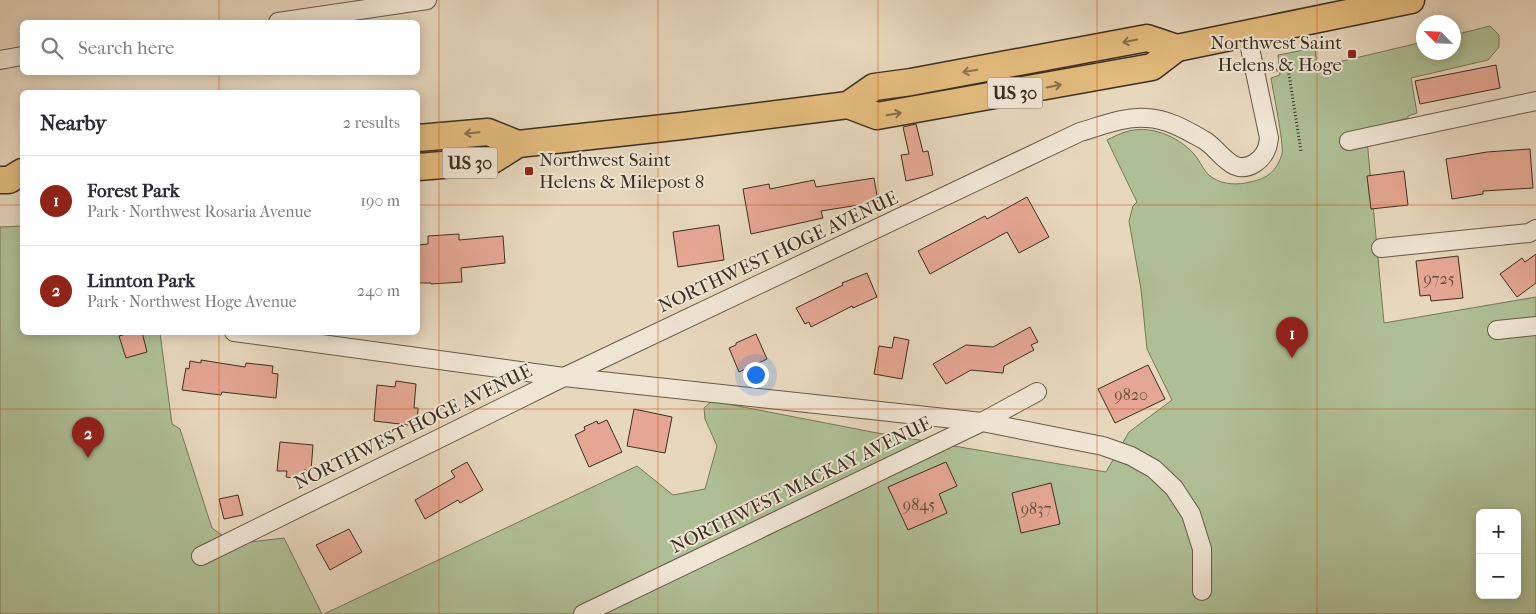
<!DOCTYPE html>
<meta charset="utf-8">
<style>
:root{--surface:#fff;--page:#f2f2f3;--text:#2b2b33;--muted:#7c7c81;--line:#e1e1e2;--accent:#8f2418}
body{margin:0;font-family:"IM FELL French Canon",serif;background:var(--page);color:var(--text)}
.controls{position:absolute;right:15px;bottom:15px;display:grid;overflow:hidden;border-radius:8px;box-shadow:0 2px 12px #0003}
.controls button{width:45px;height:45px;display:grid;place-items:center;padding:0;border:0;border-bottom:1px solid var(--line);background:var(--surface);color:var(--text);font:25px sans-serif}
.compass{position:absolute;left:1416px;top:15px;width:45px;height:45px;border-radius:50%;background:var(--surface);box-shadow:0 2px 12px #0003;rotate:294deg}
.you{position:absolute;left:755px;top:374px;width:18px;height:18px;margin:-12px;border:4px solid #fff;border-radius:50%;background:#1a73e8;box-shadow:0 0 0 8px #1a73e833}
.badge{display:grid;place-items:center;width:32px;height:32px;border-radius:50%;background:var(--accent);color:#fff;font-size:16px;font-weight:700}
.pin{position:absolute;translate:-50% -41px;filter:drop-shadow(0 1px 2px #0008)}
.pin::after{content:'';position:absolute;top:26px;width:18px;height:15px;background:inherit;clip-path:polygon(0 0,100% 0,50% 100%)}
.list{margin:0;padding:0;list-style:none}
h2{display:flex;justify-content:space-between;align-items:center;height:65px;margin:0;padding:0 20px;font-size:21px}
h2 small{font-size:16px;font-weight:400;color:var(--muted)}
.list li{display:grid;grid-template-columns:32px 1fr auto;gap:15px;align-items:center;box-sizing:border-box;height:90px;padding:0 20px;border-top:1px solid var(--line)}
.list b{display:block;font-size:19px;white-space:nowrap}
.list p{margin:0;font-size:16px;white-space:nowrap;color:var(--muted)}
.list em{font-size:16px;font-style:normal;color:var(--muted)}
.icon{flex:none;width:28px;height:28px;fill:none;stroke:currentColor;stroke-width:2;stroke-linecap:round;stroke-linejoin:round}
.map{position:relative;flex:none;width:1536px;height:614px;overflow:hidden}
.search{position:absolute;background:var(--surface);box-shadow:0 2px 12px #0003;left:20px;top:20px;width:400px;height:55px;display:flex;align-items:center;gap:12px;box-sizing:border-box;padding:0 18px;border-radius:8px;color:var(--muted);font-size:19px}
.panel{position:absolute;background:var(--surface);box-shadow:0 2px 12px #0003;left:20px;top:90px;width:400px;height:245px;border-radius:8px}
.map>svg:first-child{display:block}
</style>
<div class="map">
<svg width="1536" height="614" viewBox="0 0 1536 614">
<rect width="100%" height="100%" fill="#e7d7bd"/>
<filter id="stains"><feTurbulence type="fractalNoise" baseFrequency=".004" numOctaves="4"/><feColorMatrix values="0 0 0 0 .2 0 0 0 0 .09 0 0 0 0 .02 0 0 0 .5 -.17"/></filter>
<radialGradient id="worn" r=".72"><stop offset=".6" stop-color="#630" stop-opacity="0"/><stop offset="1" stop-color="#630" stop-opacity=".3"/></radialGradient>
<!-- green -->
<g fill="#afbf95" stroke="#76775b" fill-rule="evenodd">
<path d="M1490,26l9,9v12l-11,13 -77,18 6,35 -9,3v2l-42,11 18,194 152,-26v317h-1212l313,-148 36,29 32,-6 12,-43 -12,-27 -1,-11 8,-7 160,31 234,40 23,-40 43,-32 -25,-51 -6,-60 -12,-68 4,-15 4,-4 -30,-62c6,-3 12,-6 18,-8 24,-8 53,4 69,22 7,8 10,19 19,24 11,7 25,7 37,4 17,-3 27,-11 32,-28 2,-10 -9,-63 -11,-76l9,-3 -2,-20 37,-7 2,19 106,-25 1,10h30v-17zM1480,513h37v82h-37z"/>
<path d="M22,226v106l138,1 12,91 8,5 32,99 22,16 50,-6 38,76h-322v-387z"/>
</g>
<!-- building -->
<g fill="#e5a793" stroke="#3c2f21">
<path d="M1496,65l4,23 -80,16 -5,-23z"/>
<path d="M916,124l7,28 5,-1 5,24 -27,6 -5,-26 8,-1 -6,-27z"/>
<path d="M1530,149l3,39 -50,3v3l-31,5 -6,-40 41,-7z"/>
<path d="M1404,171l4,34 -37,4 -4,-33z"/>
<path d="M874,178l4,24 -57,9 2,7 -72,16 -8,-45 26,-5 1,5 44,-9 2,7z"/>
<path d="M1027,197l22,40 -30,16 -12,-21 -77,42 -12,-23 67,-35 2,3z"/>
<path d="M719,225l5,35 -46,7 -5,-35z"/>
<path d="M459,234v6l44,-4 2,27 -44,5 1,14 -31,2v-1h-13v-38l10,-1v-8z"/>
<path d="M1536,254v29l-19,14 -17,-23 22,-16 3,4z"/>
<path d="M1458,256l5,42 -32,3 -1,-6 -10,1 -4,-35z"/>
<path d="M867,273l10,24 -24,11 -1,-2 -41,21 -2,-5 -4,2 -9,-16 47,-23 -1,-2z"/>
<path d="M1030,327l8,15 -7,3 3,5 -30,16 -1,7 -32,-3 -25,14 -13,-20 33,-19 27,2z"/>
<path d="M133,332h9l5,20 -21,6 -7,-22z"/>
<path d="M756,334l11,25 -28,13 -10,-24 7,-3v-2z"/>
<path d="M894,337l15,3 -7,39 -28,-5 5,-28 13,2z"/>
<path d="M201,360l44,7 1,-4 27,3 -1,7 6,1 -2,24 -54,-6 -1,3 -39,-5 4,-22 3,1 1,-8 11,2z"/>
<path d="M1148,365l17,34 -50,24 -17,-34z"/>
<path d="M396,381l20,3 -2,24h4l-1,18 -43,-5 3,-36 18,2z"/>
<path d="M634,409l38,8 -7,36 -38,-7z"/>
<path d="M607,420l15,32 -33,15 -14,-32 10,-5 -1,-3 13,-6 1,3z"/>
<path d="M280,442l33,3 -2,26 -7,-1 -1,9 -17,-2 1,-6h-10z"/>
<path d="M467,462l16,28 -23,13 -2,-3 -33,19 -10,-19 40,-23 -4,-6z"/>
<path d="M946,462l11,24 -18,8 8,19 -39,17 -20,-43z"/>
<path d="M1051,483l9,41 -39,9 -9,-40z"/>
<path d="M238,495l5,20 -19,4 -5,-20z"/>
<path d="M349,529l13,23 -32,18 -14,-25z"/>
</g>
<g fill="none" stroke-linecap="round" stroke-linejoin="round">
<!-- minor casing -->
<g stroke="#675948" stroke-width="20">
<g id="minor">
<path d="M278,22l149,-22"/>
<path d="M0,60l22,-4"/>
<path d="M1349,141l187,-40"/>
<path d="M1381,248l148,-15 7,-4"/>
<path d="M1497,330l39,-4"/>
<path d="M234,332l330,45 418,45 121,24 28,10 23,13 20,19 17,26 11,35v42"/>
<path d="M201,556l363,-179 516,-245c21,-6 44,-16 67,-14 21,1 39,12 57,22 16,9 28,38 51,23 9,-6 13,-13 14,-25l-22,-104"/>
<path d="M583,614l399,-192 55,-30"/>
</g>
</g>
<!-- highway casing -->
<g stroke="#3c2f21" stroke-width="29">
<g id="highway">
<path d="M848,105l29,11 275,-49 25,-19 234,-48"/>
<path d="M418,138l70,-6 30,12"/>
<path d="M418,167l73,-6 27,-17 164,-18 166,-21 26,-18 37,-5 236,-44 30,10"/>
<path d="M0,180h9l13,-8"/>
</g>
</g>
<!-- path -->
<path stroke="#3c2f21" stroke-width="3" stroke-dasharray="1 2.5" stroke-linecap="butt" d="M1273,71l15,-3 13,83"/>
<!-- minor -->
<use href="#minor" stroke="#efe5d4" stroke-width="18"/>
<!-- highway -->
<use href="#highway" stroke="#e4bc7e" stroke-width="26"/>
</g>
<!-- one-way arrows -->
<defs><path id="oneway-shaft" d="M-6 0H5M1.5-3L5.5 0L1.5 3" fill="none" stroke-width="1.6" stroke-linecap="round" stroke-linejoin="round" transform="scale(1.25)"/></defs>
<g stroke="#886e4b">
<use href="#oneway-shaft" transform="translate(1130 41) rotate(169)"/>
<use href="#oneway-shaft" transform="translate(970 71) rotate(170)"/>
<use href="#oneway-shaft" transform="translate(1054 86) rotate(-11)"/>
<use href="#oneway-shaft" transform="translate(894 114) rotate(-9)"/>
<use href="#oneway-shaft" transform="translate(472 133) rotate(175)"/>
</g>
<!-- grid -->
<path fill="none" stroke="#ce530f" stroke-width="1" stroke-opacity="0.55" d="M219,0v22M439,0v614M658,0v614M878,0v614M1097,0v614M1317,0v614M219,72v20M0,205h22M418,205h1118M219,332v282M0,409h1536"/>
<!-- markers -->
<g fill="#8f2418" stroke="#efe5d4" stroke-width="2">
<rect x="1347" y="49" width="10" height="10" rx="2.5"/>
<rect x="524" y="166" width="10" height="10" rx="2.5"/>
</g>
<g text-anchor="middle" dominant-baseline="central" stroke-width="4" stroke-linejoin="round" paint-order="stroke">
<!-- number labels -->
<g font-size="16" fill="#664d3e">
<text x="1439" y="278">9725</text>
<text x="1131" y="394">9820</text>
<text x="919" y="504">9845</text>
<text x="1036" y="508">9837</text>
</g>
<!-- shield labels -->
<g fill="#efe5d4" stroke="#726657" stroke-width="1">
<rect x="987.5" y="77.5" width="55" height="31" rx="4"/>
<rect x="442.5" y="147.5" width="55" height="31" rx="4"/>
</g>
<g font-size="18" font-weight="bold" fill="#3c2f21">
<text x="1015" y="93">US 30</text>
<text x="470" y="163">US 30</text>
</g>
<!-- poi labels -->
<g font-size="19" fill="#3c2f21" stroke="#efe5d4" text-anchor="end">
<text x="1342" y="43">Northwest Saint<tspan x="1342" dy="22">Helens &amp; Hoge</tspan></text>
<text x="539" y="160" text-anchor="start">Northwest Saint<tspan x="539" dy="22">Helens &amp; Milepost 8</tspan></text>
</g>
<!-- street labels -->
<g font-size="19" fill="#3c2f21" stroke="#efe5d4">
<text transform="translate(778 252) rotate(-25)">NORTHWEST HOGE AVENUE</text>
<text transform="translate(413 427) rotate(-26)">NORTHWEST HOGE AVENUE</text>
<text transform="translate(801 485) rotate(-26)">NORTHWEST MACKAY AVENUE</text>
</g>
</g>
<rect width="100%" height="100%" filter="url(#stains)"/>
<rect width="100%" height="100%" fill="url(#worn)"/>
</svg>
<div class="controls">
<button>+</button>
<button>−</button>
</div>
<svg class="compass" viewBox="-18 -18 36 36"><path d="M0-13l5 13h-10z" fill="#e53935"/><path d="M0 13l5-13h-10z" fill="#7c7c81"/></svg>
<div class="you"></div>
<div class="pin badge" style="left:1292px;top:358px">1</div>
<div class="pin badge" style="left:88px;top:458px">2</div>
<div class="search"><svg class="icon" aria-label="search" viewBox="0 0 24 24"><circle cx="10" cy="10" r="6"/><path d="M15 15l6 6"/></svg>Search here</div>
<section class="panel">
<h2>Nearby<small>2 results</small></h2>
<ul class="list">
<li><span class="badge">1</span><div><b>Forest Park</b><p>Park · Northwest Rosaria Avenue</p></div><em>190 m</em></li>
<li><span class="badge">2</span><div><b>Linnton Park</b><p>Park · Northwest Hoge Avenue</p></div><em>240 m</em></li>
</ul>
</section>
</div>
